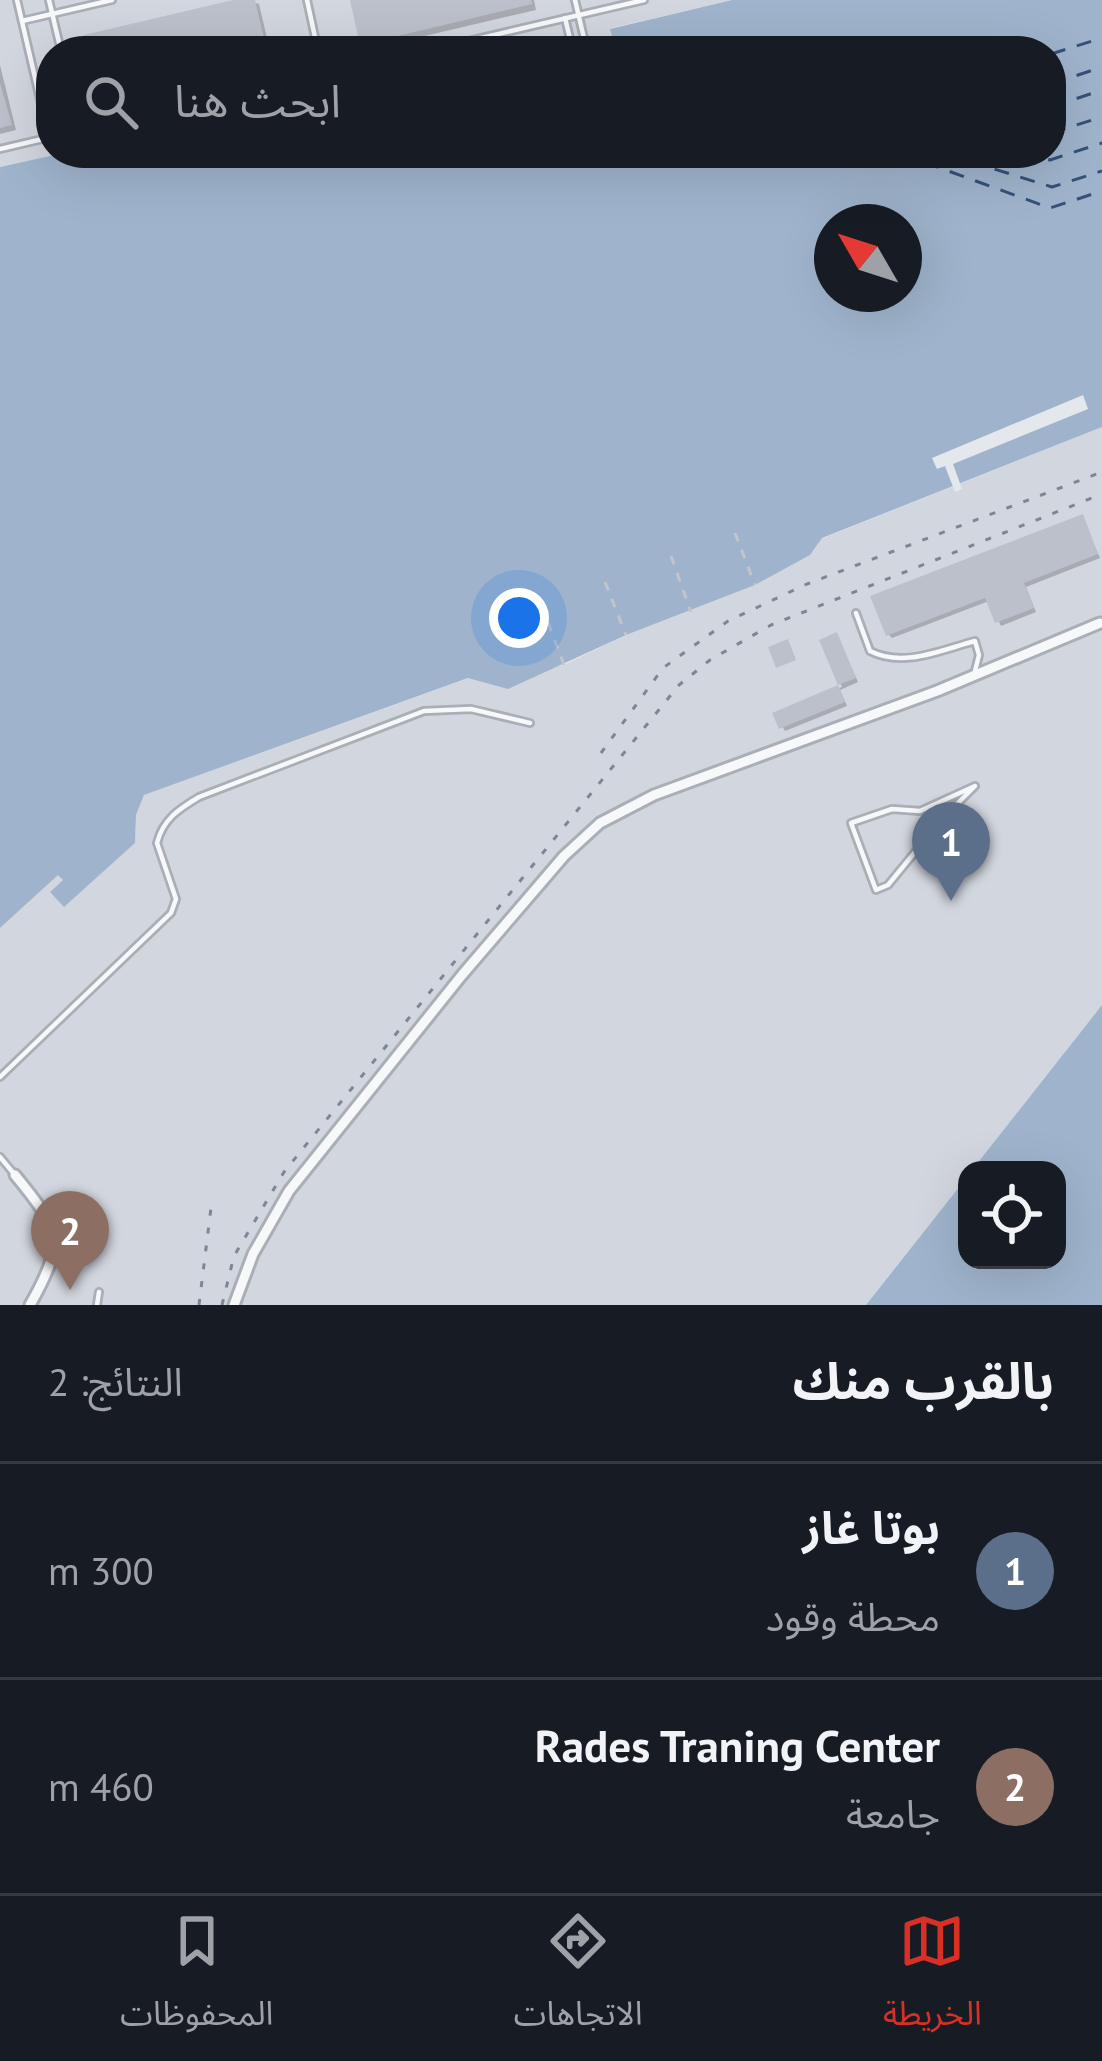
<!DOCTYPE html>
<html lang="ar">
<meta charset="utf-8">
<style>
:root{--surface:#171b24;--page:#20242c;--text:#f1f3f6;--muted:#9ea1a6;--line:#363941;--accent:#d93025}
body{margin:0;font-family:"PT Sans","Noto Sans Arabic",sans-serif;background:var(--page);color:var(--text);direction:rtl}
.controls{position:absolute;right:36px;bottom:36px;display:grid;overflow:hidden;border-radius:24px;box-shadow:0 12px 48px #0002}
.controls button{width:108px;height:108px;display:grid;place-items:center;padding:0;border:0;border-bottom:3px solid var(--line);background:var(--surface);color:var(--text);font:60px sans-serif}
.compass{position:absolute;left:814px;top:204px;width:108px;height:108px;border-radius:50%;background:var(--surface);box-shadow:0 12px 48px #0002;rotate:309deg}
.you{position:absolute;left:519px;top:618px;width:42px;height:42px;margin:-30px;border:9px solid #fff;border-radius:50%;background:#1a73e8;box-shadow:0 0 0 18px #1a73e833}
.badge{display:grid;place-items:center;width:78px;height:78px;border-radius:50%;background:var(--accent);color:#fff;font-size:39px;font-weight:700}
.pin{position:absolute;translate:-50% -99px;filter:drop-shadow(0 3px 6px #0008)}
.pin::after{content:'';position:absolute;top:63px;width:42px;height:36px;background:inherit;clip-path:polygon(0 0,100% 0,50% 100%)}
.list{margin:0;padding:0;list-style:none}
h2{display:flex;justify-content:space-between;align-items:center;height:156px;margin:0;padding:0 48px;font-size:51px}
h2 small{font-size:39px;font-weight:400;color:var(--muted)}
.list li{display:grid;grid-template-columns:78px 1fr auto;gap:36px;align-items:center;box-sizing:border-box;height:216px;padding:0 48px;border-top:3px solid var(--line)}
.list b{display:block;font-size:45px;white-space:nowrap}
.list p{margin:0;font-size:39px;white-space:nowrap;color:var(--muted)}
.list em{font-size:39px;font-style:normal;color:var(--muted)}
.icon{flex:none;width:66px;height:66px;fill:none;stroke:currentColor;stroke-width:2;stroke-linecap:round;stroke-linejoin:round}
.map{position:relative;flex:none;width:1102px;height:1305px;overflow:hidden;direction:ltr}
.search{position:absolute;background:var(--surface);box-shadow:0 12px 48px #0002;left:36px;right:36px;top:36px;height:132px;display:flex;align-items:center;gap:30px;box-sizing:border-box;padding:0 42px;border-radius:48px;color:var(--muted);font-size:45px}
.sheet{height:588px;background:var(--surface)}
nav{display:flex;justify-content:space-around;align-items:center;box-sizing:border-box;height:168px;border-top:3px solid var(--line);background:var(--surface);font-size:33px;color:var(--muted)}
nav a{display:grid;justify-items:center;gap:6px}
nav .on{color:var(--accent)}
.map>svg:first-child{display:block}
</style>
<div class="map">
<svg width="1102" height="1305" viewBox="0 0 1102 1305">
<rect width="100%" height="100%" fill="#e4e7ec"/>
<!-- built -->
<g fill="#d2d6de">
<path d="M0,0h732l-121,28 5,23h-71l-2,-7 -30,7h-462v102h12l-63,14z"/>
<path d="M1102,427v578l-130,165h-5v7l-101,128h-866v-377l58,-54 5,6 -13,12 14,14 71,-63 1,-28 8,-20 325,-117 95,-13 62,-30 129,-50 55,-30 11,-16z"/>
</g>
<!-- water -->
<g fill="#9fb4cc" fill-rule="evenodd">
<path d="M732,0h370v427l-280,111 -12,17 -55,30 -129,50 -118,54 -40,-11 -324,117 -8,20 -1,28 -71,64 -14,-15 13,-12 -5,-5 -58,53v-761l63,-14h988v-102h-435l-6,-22zM832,222h72v72h-72z"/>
<path d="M1102,1005v300h-236l101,-128v83h90v-90h-85z"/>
</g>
<!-- pier -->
<path fill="#e4e7ec" d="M1083,395l5,14 -135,55 9,25 -7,3 -10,-26 -8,3 -5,-11z"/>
<!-- shadow -->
<g fill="#0003">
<path d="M246,0l13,4 11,47h-180z"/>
<path d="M353,0h181l2,10 -167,39 -6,-6z"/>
<path d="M0,65l16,65 -16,4z"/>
<path d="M1082,518l18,40 -74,29 10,25 -35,14 -12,-25 -97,37 -4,-4z"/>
<path d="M837,635l21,47 -18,8 7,16 -62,25 -9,-16 66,-28 -19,-46z"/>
</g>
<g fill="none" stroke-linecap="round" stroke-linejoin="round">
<!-- ferry -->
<g stroke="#34527a" stroke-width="3" stroke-dasharray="15 12" stroke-linecap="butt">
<path d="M618,51h15"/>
<path d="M1051,54l51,-16"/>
<path d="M1051,84l51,-17"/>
<path d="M1051,107l51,-17"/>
<path d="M1051,133l51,-16"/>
<path d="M899,153l151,55 52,-17"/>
<path d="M943,153l109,34 50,-16"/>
<path d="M1022,153l28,7 52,-17"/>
</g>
</g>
<!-- building -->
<g fill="#bbc0ca">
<path d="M233,0h22l12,51h-180l-3,-16z"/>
<path d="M350,0h181l1,4 -172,41z"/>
<path d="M51,68v53h-2l-11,-50z"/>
<path d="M0,83l12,42 -12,3z"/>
<path d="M1083,514l15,40 -74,29 10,25 -39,15 -10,-25 -99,38 -16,-40z"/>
<path d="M837,632l19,46 -18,7 -19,-45z"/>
<path d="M788,639l8,21 -20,8 -8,-21z"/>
<path d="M838,685l7,17 -66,27 -7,-16z"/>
</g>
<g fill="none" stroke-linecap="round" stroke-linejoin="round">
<!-- service casing -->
<g stroke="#a9aeb7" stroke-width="10">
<g id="service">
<path d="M17,0l32,138"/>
<path d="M49,0l12,51"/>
<path d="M307,0l11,51"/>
<path d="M575,0l12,51"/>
<path d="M565,18l8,33"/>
<path d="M22,21l90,-21"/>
<path d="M425,51l219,-51"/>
<path d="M615,51h1"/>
<path d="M0,149l51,-12"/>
<path d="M856,613l14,38c33,17 71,-1 105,-10l4,14 -5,20"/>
<path d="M975,786l-32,32 -55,67 -12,5 -25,-67 41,-14 28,2z"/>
<path d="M0,1077l171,-164 5,-14 -19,-56c6,-24 22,-34 42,-46l225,-86 47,-2 59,14"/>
<path d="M0,1157l15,18"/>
<path d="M97,1305l2,-13"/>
</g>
</g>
<!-- minor casing -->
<g stroke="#a9aeb7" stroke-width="15">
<g id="minor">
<path d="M15,1175c45,55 51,66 15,130"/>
<path d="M234,1305l19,-51 36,-63 173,-216 102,-119 36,-33 54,-28 283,-104 163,-68"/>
</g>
</g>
<!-- path -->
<g stroke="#c2c5cb" stroke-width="3" stroke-dasharray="9 9" stroke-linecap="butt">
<path d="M735,533l20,52"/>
<path d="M671,556l20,56"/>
<path d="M605,582l21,53"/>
<path d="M542,606l22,59"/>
</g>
<!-- service -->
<use href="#service" stroke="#f7f8fa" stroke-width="4.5"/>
<!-- minor -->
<use href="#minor" stroke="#f7f8fa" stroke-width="9"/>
<!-- rail -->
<g stroke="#7d8696" stroke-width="3" stroke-dasharray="6 12" stroke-linecap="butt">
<path d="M601,753l62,-85 65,-47 79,-37 295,-112"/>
<path d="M199,1305l12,-97"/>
<path d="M222,1305l12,-49 50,-84 395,-487 31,-25 61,-35 331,-131"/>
</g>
</g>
</svg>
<div class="controls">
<button><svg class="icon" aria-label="locate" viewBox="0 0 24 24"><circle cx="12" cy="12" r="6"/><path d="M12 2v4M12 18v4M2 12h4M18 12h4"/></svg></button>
</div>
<svg class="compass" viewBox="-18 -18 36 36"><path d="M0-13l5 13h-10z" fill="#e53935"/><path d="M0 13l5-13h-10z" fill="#9ea1a6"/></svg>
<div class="you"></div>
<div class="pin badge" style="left:951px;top:901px;background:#5c6f8a">1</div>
<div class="pin badge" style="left:70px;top:1290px;background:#8d6e63">2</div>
<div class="search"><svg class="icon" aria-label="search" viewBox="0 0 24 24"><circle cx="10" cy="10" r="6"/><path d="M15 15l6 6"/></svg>ابحث هنا</div>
</div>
<section class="sheet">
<h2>بالقرب منك<small>النتائج: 2</small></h2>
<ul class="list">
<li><span class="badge" style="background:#5c6f8a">1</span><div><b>بوتا غاز</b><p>محطة وقود</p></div><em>300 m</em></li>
<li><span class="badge" style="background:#8d6e63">2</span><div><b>Rades Traning Center</b><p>جامعة</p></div><em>460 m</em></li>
</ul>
</section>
<nav>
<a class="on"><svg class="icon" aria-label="map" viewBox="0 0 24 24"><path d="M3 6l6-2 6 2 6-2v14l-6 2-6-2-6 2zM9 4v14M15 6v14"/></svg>الخريطة</a>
<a><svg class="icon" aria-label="directions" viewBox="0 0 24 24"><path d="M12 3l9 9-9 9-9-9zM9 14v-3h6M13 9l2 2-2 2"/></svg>الاتجاهات</a>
<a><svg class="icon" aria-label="saved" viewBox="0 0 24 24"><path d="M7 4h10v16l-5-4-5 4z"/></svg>المحفوظات</a>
</nav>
